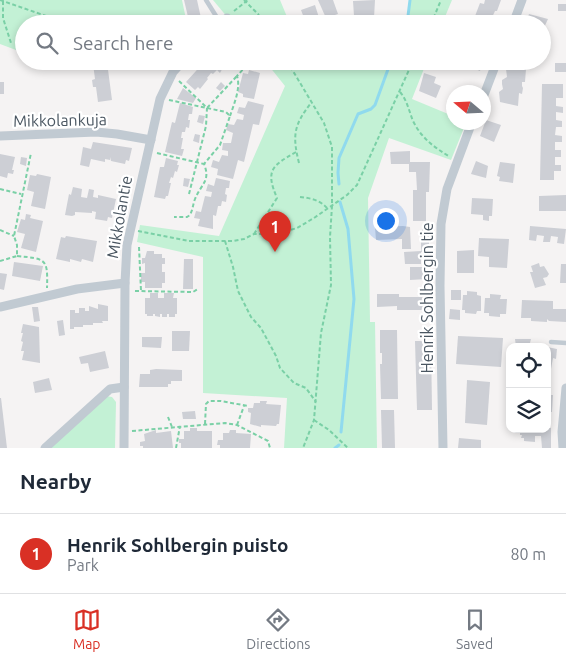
<!DOCTYPE html>
<style>
:root{--surface:#fff;--page:#f6f6f7;--text:#1f2937;--muted:#747a83;--line:#e0e1e3;--accent:#d93025}
body{margin:0;font-family:Ubuntu,sans-serif;background:var(--page);color:var(--text)}
.controls{position:absolute;right:15px;bottom:15px;display:grid;overflow:hidden;border-radius:10px;box-shadow:0 2px 8px #0003}
.controls button{width:45px;height:45px;display:grid;place-items:center;padding:0;border:0;border-bottom:1px solid var(--line);background:var(--surface);color:var(--text);font:25px sans-serif}
.compass{position:absolute;left:446px;top:85px;width:45px;height:45px;border-radius:50%;background:var(--surface);box-shadow:0 2px 8px #0003;rotate:289deg}
.you{position:absolute;left:385px;top:220px;width:18px;height:18px;margin:-12px;border:4px solid #fff;border-radius:50%;background:#1a73e8;box-shadow:0 0 0 8px #1a73e833}
.badge{display:grid;place-items:center;width:32px;height:32px;border-radius:50%;background:var(--accent);color:#fff;font-size:16px;font-weight:700}
.pin{position:absolute;translate:-50% -41px;filter:drop-shadow(0 1px 2px #0008)}
.pin::after{content:'';position:absolute;top:26px;width:18px;height:15px;background:inherit;clip-path:polygon(0 0,100% 0,50% 100%)}
.list{margin:0;padding:0;list-style:none}
h2{display:flex;justify-content:space-between;align-items:center;height:65px;margin:0;padding:0 20px;font-size:21px}
h2 small{font-size:16px;font-weight:400;color:var(--muted)}
.list li{display:grid;grid-template-columns:32px 1fr auto;gap:15px;align-items:center;box-sizing:border-box;height:80px;padding:0 20px;border-top:1px solid var(--line)}
.list b{display:block;font-size:19px;white-space:nowrap}
.list p{margin:0;font-size:16px;white-space:nowrap;color:var(--muted)}
.list em{font-size:16px;font-style:normal;color:var(--muted)}
.icon{flex:none;width:28px;height:28px;fill:none;stroke:currentColor;stroke-width:2;stroke-linecap:round;stroke-linejoin:round}
.map{position:relative;flex:none;width:566px;height:448px;overflow:hidden}
.search{position:absolute;background:var(--surface);box-shadow:0 2px 8px #0003;left:15px;right:15px;top:15px;height:55px;display:flex;align-items:center;gap:12px;box-sizing:border-box;padding:0 18px;border-radius:28px;color:var(--muted);font-size:19px}
.sheet{height:145px;background:var(--surface)}
nav{display:flex;justify-content:space-around;align-items:center;box-sizing:border-box;height:70px;border-top:1px solid var(--line);background:var(--surface);font-size:14px;color:var(--muted)}
nav a{display:grid;justify-items:center;gap:2px}
nav .on{color:var(--accent)}
.map>svg:first-child{display:block}
</style>
<div class="map">
<svg width="566" height="448" viewBox="0 0 566 448">
<rect width="100%" height="100%" fill="#f5f3f3"/>
<!-- green -->
<g fill="#c3f1d5">
<path d="M0,0h182l5,24h-163v29l-24,-9z"/>
<path d="M213,0h67l10,24h-57z"/>
<path d="M410,0h42l-10,24h-63l31,-10z"/>
<path d="M265,61h162l-15,38 41,17 1,6 12,1 -15,37 -62,-22 -21,60 2,124h5l2,126h-93l3,-50 -84,-5v-136l-66,-15 3,-17 79,11 66,-150z"/>
<path d="M106,396l6,1 4,5 -1,46h-66z"/>
</g>
<g fill="none" stroke-linecap="round" stroke-linejoin="round">
<!-- stream -->
<g stroke="#90daee" stroke-width="3">
<path d="M407,24l3,-24"/>
<path d="M339,184l-1,-11 1,-15 19,-44 13,-5 4,-4 16,-44"/>
<path d="M340,202l8,27 6,70 -13,133"/>
<path d="M335,448l4,-3"/>
</g>
</g>
<!-- building -->
<g fill="#cdcfd5">
<path d="M184,0h13l4,18 -12,3z"/>
<path d="M318,0h15l5,14 -12,4z"/>
<path d="M375,0l-1,18h-5v-3l-15,1 -1,-15z"/>
<path d="M485,0h16l-4,11h-2l-6,13h-17l8,-21 4,1z"/>
<rect x="558" y="4" width="8" height="7"/>
<path d="M315,5l6,19h-18l1,-6 -3,-8z"/>
<path d="M529,14l19,5 -6,13v-8h-17l1,-3 2,1 1,-2 -2,-1z"/>
<path d="M205,61l3,2 2,-2h11l4,3 -5,9 -3,-3 -4,4 -2,-1 -4,5 1,1 -8,10 -2,-2 -3,3 -9,-8z"/>
<path d="M456,61h27l-3,10z"/>
<path d="M107,62l5,38 -14,2 -2,-15h-3l-1,-7 3,-1 -2,-15z"/>
<rect x="555" y="63" width="11" height="9"/>
<path d="M509,66l17,3 -1,13h-3v4l1,2 -1,6 -3,-1 -1,13 -18,-4 -1,-10 4,-3 -1,-5v-4l5,-3 -1,-8z"/>
<path d="M249,70l11,3 -6,26 -11,-2v-3l-5,-2 5,-19 5,1z"/>
<path d="M424,73l12,4 -2,6 7,3 -5,12 -17,-7z"/>
<rect x="0" y="82" width="4" height="12"/>
<path d="M221,82l4,4 -5,5 -4,-3z"/>
<path d="M542,84h21v14h-7v8l7,1v6l-7,-1v8l6,1v6h-6l-1,8 7,1v6h-7v8h6v7h-6v8h6v6h-7v9h-14z"/>
<path d="M183,88l13,10 -3,5 -16,-4z"/>
<path d="M248,101l16,4 -5,20 -6,-1 -9,38 -6,-2 -5,19 -16,-4 1,-6 -7,-2 2,-7 6,2 3,-7 6,1v-5l-6,-1 1,-7h8l2,-10 -7,-3 2,-6 6,1 3,-6 6,1 1,-5 -7,-2 2,-6 6,1z"/>
<path d="M180,103l13,4 -1,7h-3l-1,6h2l-1,8 -3,-1 -1,5h-3l-1,6h2l-2,11h3l-2,7 -17,-4 7,-30 3,1z"/>
<path d="M199,115l6,1 -2,8 -6,-2z"/>
<path d="M486,120l15,5 -7,17 -14,-6z"/>
<path d="M195,134l5,1 -1,8 -6,-2z"/>
<path d="M93,142l39,6 -3,13 -3,-1 -1,4 -14,-3 -1,-4v3l-5,-1v3l-14,-3 -2,8 -9,-2 3,-18 8,2z"/>
<path d="M410,151v11h20l-1,30h-3v29h-13v-31h4l-1,-18h-7v-8h-18l-1,-12z"/>
<path d="M0,154l15,3 -3,13h2l-1,4 -5,-1 -1,5 -7,-2z"/>
<path d="M21,157l6,1 -1,8 -6,-2z"/>
<path d="M166,158l12,3 -1,4h2l-2,7 -2,-1 -2,7 -2,-1 -2,6h2l-3,13h-2l-1,3 -11,-2 6,-30h4z"/>
<path d="M476,161l12,5 -2,12 -15,-4z"/>
<path d="M500,162l15,2 -2,19 -14,-2 1,-4 -3,-1z"/>
<path d="M37,174l14,3 -6,32 -14,-3 3,-14 -7,-2 3,-15 6,1z"/>
<path d="M184,178l6,1 -2,8 -5,-1z"/>
<path d="M216,178l14,3 -1,7h-3l-1,6 2,1 -1,7 -4,-1 -1,5h-3l-2,10 -3,-1v14l-15,-3 2,-7 -6,-1 2,-7 5,1 4,-16 6,1 1,-5 -6,-1 2,-7 6,2z"/>
<path d="M73,187l9,2 -1,8 6,1 2,-9 5,1 -1,7 5,1v-3l18,4 -4,19 -4,-1 -1,4 -12,-2 1,-7 -4,-1v2l-17,-1v3l-3,1 -7,-1 4,-21 2,1z"/>
<path d="M566,195v16h-27v-15z"/>
<path d="M472,198l21,1 -1,17h-3v5l-6,-1v-5l-12,-1z"/>
<path d="M26,214l5,1 -1,3 13,3 -7,31 -15,-4 4,-14 -8,-2 4,-13 4,1z"/>
<path d="M403,226l7,1 1,22h-9v-10l-26,1 -1,-13z"/>
<path d="M530,226l36,3 -2,15 -7,-1 1,-6 -7,-1 -1,6h-7l1,-6 -7,-1 -1,6 -7,-1z"/>
<path d="M422,227h7v25h-8v12h-16l-1,-12 17,-1v-20h1z"/>
<path d="M66,236l31,5 -4,21 -11,-3 -1,3 -11,-3v3l-14,-3 5,-22 4,1z"/>
<path d="M479,238l30,1 -2,29 -18,-1v-10l-11,-1z"/>
<path d="M474,250v23h-17v-22z"/>
<path d="M147,251h7v3h8v4h3v6h-3v8h3v11h-3v5h-17v-6h-4v-9h4v-10l-3,1v-6h3z"/>
<path d="M184,259h9v30h-10z"/>
<path d="M14,262l29,4 -3,15 -28,-5z"/>
<path d="M539,263l1,4 4,-1 5,8 -2,3 -4,1 3,7 -11,3 -5,-16h3l-2,-6z"/>
<path d="M561,264h5v19h-6z"/>
<path d="M410,267h17v12l-17,1z"/>
<path d="M0,273l7,1 -3,16 -4,-1z"/>
<rect x="451" y="290" width="10" height="10"/>
<path d="M467,291l10,1v3l4,1v15h-4l-1,3 -11,-1v-3h-3l1,-15h4z"/>
<path d="M150,293h8v5h6v-5h10l-1,5h4v16h-2v3h-6v-3h-2v3h-5v-3h-2v3l-5,-1v-2h-2v2h-6v-2h-2v-16h5z"/>
<path d="M377,294h22v3h29v13h-31v-4l-20,1z"/>
<path d="M490,294l11,1 -1,4h7l-1,15h-6v3l-11,-1v-3h-5l1,-15h5z"/>
<path d="M522,300l31,1v8h13v13l-17,-1 -2,-2v3l-16,-1v-3h-10z"/>
<path d="M98,304l10,2v15h-6l1,2h-10v2h-10v2h-9v2h-4v-19h5v3h4v-5h6v3h4v-5l9,3z"/>
<path d="M32,307h6l2,14 -6,1z"/>
<path d="M450,309l10,1v10l-11,-1z"/>
<path d="M63,320l2,15 -6,1 -2,-15z"/>
<path d="M23,324l16,3 1,36 -18,-3 2,-9h-3l2,-9 -2,-1 2,-8h-2z"/>
<path d="M380,330h17l1,69h-17l-1,-35h2v-11h-2z"/>
<path d="M172,331h18l-1,20h-17z"/>
<path d="M458,336l45,2 -2,29 -45,-3z"/>
<path d="M142,337h20l-1,11 -19,-1z"/>
<path d="M515,339h16l-1,4h3v4h-17z"/>
<path d="M415,341h16l1,69h-15z"/>
<path d="M547,347l10,2 -1,10 -3,-1 -2,11 -4,-1z"/>
<path d="M105,351l4,17 -19,4 -2,-9 -7,1 -2,-7z"/>
<path d="M156,369l26,1v11h-11v3h-3v3h-29l1,-13h10v-4z"/>
<path d="M49,378l3,12 -17,3 -2,-11z"/>
<path d="M467,380l23,2 -3,43 -22,-2z"/>
<path d="M547,395h6l-1,17h-5z"/>
<path d="M0,398h1l6,50h-7z"/>
<path d="M260,401h7l-1,3 15,1 -2,19h-2l-1,2 -15,-1v2l-11,-3 1,-11 -3,-1v-4h5l1,-5h6z"/>
<path d="M381,410h13l1,38h-13z"/>
<path d="M195,411l1,8h-13l-1,-7z"/>
<path d="M190,428h7v3h15v17h-31v-5h-2v-4h5v-8h6z"/>
<path d="M547,428h4v20h-9l-1,-12h-6v6l-11,-1v-3h-3l1,-3h-2v-6h27z"/>
<path d="M156,430v3l15,-2 2,17h-30v-2h-3v-4l5,-1 -1,-7z"/>
<path d="M230,430h6v3l15,1 -1,14h-30v-3h-3l1,-5h5v-7h6z"/>
<path d="M459,438l22,2v8h-23z"/>
</g>
<g fill="none" stroke-linecap="round" stroke-linejoin="round">
<!-- path -->
<g stroke="#7ad0a6" stroke-width="2" stroke-dasharray="4 2.5" stroke-linecap="butt">
<path d="M0,0l69,24"/>
<path d="M244,0l14,14 6,10"/>
<path d="M3,1v17l8,25"/>
<path d="M234,11l14,-11"/>
<path d="M431,24l10,-24"/>
<path d="M287,61l37,62 8,24v59l-2,31 1,48 -10,48 -7,87 -11,28"/>
<path d="M179,81l28,27 30,-32"/>
<path d="M400,92c7,8 9,19 13,29 9,18 21,26 37,36"/>
<path d="M169,100l57,12 4,4 -10,29 -16,19"/>
<path d="M230,116c4,-12 11,-28 7,-40l9,-10 -2,-4"/>
<path d="M157,153l47,11c7,17 -3,20 -9,35 -2,5 -2,10 -5,16l-3,2h-13"/>
<path d="M299,163c-7,-28 -5,-38 12,-60"/>
<path d="M0,189l21,5"/>
<path d="M189,194l17,-68 1,-18"/>
<path d="M300,197c10,1 20,3 27,11"/>
<path d="M0,230l14,6"/>
<path d="M138,231l51,10h44l11,-2 10,-5h23l20,-6 17,-10 33,-23 10,-10 56,-124"/>
<path d="M254,234l23,-36c-12,-28 -5,-32 19,-46"/>
<path d="M225,241l8,26 5,24 13,26 10,11 15,28 4,12 14,15 12,5 10,14"/>
<path d="M139,247l2,44"/>
<path d="M17,256c29,3 31,2 30,32"/>
<path d="M0,261l17,-5v-11l-3,-9 17,-83"/>
<path d="M135,291l58,1 5,-3"/>
<path d="M168,417l4,10"/>
<path d="M314,420l15,10 19,18"/>
<path d="M205,424l1,-20 3,-3h12l27,5"/>
<path d="M237,425l7,-19"/>
<path d="M132,431l93,-8 12,2 31,16 2,7"/>
<path d="M176,448l4,-22"/>
</g>
<!-- service -->
<g stroke="#c1cad2" stroke-width="4.5">
<path d="M206,0l15,24"/>
<path d="M551,342l15,1"/>
</g>
<!-- minor -->
<g stroke="#c1cad2" stroke-width="9">
<path d="M221,24l6,-6"/>
<path d="M513,24l9,-24"/>
<path d="M484,95l13,-34"/>
<path d="M0,136l96,-4 21,2 34,6"/>
<path d="M0,307l77,-18 48,-6"/>
<path d="M45,448l65,-59 14,-2"/>
<path d="M124,448l1,-165 2,-38 33,-146 13,-27 10,-11"/>
<path d="M443,448l-3,-162 1,-62 6,-35 25,-67"/>
<path d="M563,448l-1,-16 4,-44"/>
</g>
</g>
<g text-anchor="middle" dominant-baseline="central" stroke-width="4.5" stroke-linejoin="round" paint-order="stroke">
<!-- street labels -->
<g font-size="16" fill="#4a5661" stroke="#fff">
<text transform="translate(60 120) rotate(-1)">Mikkolankuja</text>
<text transform="translate(119 217) rotate(-80)">Mikkolantie</text>
<text transform="translate(427 298) rotate(-90)">Henrik Sohlbergin tie</text>
</g>
</g>
</svg>
<div class="controls">
<button><svg class="icon" aria-label="locate" viewBox="0 0 24 24"><circle cx="12" cy="12" r="6"/><path d="M12 2v4M12 18v4M2 12h4M18 12h4"/></svg></button>
<button><svg class="icon" aria-label="layers" viewBox="0 0 24 24"><path d="M12 4l9 5-9 5-9-5zM3 14l9 5 9-5"/></svg></button>
</div>
<svg class="compass" viewBox="-18 -18 36 36"><path d="M0-13l5 13h-10z" fill="#e53935"/><path d="M0 13l5-13h-10z" fill="#747a83"/></svg>
<div class="you"></div>
<div class="pin badge" style="left:275px;top:252px">1</div>
<div class="search"><svg class="icon" aria-label="search" viewBox="0 0 24 24"><circle cx="10" cy="10" r="6"/><path d="M15 15l6 6"/></svg>Search here</div>
</div>
<section class="sheet">
<h2>Nearby<small></small></h2>
<ul class="list">
<li><span class="badge">1</span><div><b>Henrik Sohlbergin puisto</b><p>Park</p></div><em>80 m</em></li>
</ul>
</section>
<nav>
<a class="on"><svg class="icon" aria-label="map" viewBox="0 0 24 24"><path d="M3 6l6-2 6 2 6-2v14l-6 2-6-2-6 2zM9 4v14M15 6v14"/></svg>Map</a>
<a><svg class="icon" aria-label="directions" viewBox="0 0 24 24"><path d="M12 3l9 9-9 9-9-9zM9 14v-3h6M13 9l2 2-2 2"/></svg>Directions</a>
<a><svg class="icon" aria-label="saved" viewBox="0 0 24 24"><path d="M7 4h10v16l-5-4-5 4z"/></svg>Saved</a>
</nav>
